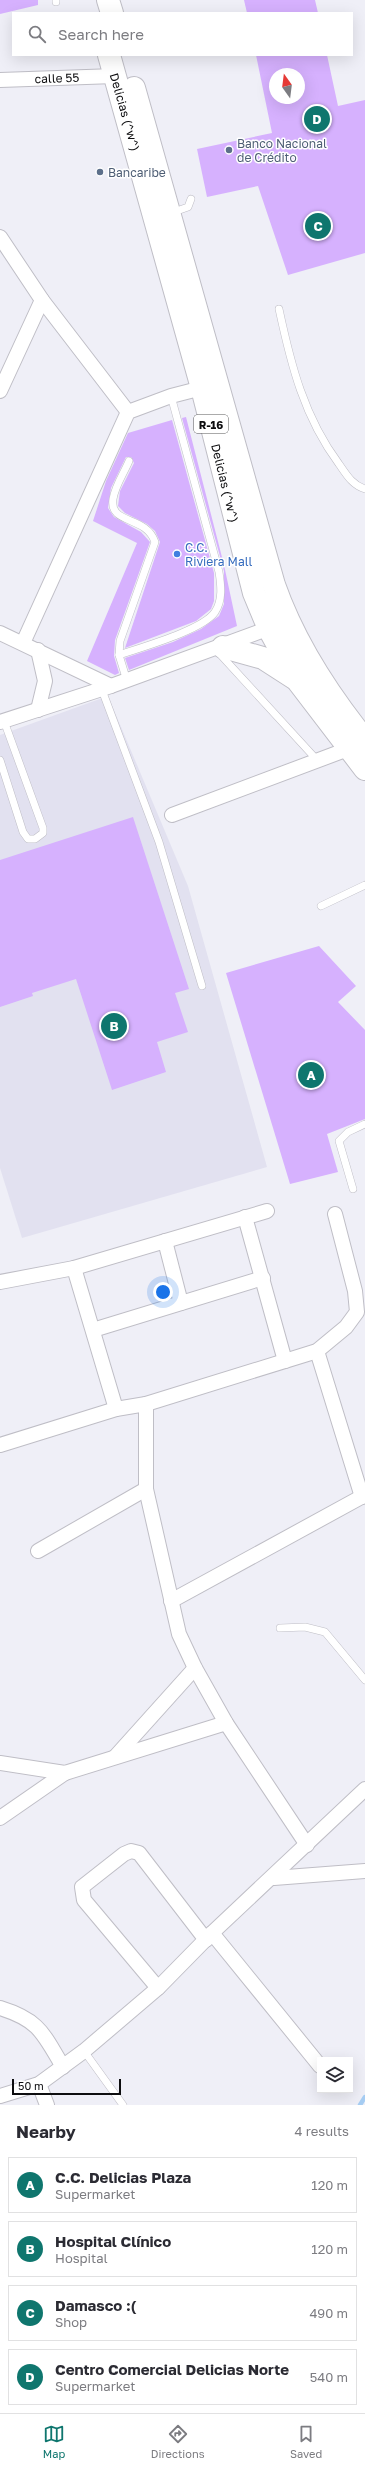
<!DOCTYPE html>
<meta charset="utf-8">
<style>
:root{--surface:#fff;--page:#f7f7f7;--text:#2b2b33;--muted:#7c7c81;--line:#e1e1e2;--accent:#0f766e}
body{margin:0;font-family:"Golos Text",sans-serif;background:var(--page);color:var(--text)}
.controls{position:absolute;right:12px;bottom:12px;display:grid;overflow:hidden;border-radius:0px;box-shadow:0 4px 16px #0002}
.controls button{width:36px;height:36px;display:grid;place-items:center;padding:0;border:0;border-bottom:1px solid var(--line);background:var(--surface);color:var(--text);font:20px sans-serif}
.compass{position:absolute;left:269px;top:68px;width:36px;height:36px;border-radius:50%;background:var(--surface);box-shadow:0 4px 16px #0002;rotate:346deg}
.scale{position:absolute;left:12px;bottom:10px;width:109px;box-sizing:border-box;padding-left:4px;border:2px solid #0d0d0f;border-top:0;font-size:11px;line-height:14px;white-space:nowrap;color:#0d0d0f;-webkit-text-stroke:3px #fff;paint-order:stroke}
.you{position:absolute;left:163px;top:1292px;width:14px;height:14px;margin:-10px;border:3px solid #fff;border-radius:50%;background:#1a73e8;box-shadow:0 0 0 6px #1a73e833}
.badge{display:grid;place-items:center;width:26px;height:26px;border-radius:50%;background:var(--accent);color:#fff;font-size:13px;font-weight:700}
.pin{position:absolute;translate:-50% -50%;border:2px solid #fff;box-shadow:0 1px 4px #0006}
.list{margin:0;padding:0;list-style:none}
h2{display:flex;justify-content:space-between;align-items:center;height:52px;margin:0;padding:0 16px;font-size:17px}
h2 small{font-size:13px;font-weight:400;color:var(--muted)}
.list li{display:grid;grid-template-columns:26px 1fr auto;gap:12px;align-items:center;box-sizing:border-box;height:56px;margin:0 8px 8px;padding:0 8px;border:1px solid var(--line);border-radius:0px}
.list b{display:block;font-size:15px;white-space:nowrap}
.list p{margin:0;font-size:13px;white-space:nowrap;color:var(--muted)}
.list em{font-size:13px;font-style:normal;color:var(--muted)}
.icon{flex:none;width:22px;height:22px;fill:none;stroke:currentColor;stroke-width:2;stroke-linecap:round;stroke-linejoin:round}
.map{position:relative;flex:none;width:365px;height:2105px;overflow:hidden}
.search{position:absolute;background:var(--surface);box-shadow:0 4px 16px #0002;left:12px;right:12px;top:12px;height:44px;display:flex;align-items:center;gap:10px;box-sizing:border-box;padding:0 14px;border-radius:0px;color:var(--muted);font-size:15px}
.sheet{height:308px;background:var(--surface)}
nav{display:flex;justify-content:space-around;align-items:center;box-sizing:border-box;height:56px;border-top:1px solid var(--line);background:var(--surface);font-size:11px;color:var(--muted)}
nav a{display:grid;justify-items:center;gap:2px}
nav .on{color:var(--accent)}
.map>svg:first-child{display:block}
</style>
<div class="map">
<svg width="365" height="2105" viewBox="0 0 365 2105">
<rect width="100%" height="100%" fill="#efeff7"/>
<!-- built -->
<path fill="#e2e1f0" d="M108,696l80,190 79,281 -245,71 -22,-70v-433z"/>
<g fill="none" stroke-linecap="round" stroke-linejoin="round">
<!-- stream -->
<path stroke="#a6cdf3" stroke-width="4.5" d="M360,2105l5,-8"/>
</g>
<!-- building -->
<g fill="#d6b1fe" fill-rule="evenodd">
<path d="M0,0h38v5l-38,9z"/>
<path d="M244,0h71l3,13h-71z"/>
<path d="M256,55h71l11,51 27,-6v153l-77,22 -30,-89 -51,11 -10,-48 75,-16zM275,74h24v24h-24z"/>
<path d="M186,417l38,148 13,61 -108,44 -4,-12 48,-16 28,-13 18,-13 5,-12v-33l-42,-153z"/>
<path d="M172,420l42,153v28l-3,8 -15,12 -71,27 35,-106 -5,-11 -8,-7 -22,-11 -7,-7 2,-15 14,-28 -3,-6h-5l-15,31 -3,20 6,9 27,15 9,10 -35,98 -1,16 5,17 -4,2 -28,-14 50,-118 -44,-22 13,-40 22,-48z"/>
<path d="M133,817l56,172 -14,4 13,39 -31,10 9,30 -54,18 -36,-111 -44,14 1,3 -33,11v-147z"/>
<path d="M319,946l37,40 -18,16 27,28v89l-38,15 11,38 -48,12 -64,-211z"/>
</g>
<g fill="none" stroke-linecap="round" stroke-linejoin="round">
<!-- lane casing -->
<g stroke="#bfbec6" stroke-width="8">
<g id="lane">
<path d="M56,0v2"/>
<path d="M171,213l17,-6 3,-8"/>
<path d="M279,309c12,56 25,108 60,155 7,10 13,21 26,25"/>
<path d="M218,652l99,108"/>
<path d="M119,655c23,-8 84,-25 96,-43 8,-12 6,-27 4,-40l-48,-176"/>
<path d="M127,681l-8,-26 1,-14 35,-99c-9,-27 -46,-17 -42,-43 2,-13 11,-26 16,-38"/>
<path d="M102,690l57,152 43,144"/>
<path d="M0,760l23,72 5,7h7l8,-6v-5l-39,-107"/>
<path d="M321,906l44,-21"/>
<path d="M353,1189l-14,-48 9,-9 17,-8"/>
<path d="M280,1628l25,-1 20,5 40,48"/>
<path d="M84,2051l39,54"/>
</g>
</g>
<!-- street casing -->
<g stroke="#bfbec6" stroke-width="16">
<g id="street">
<path d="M0,80l115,-4"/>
<path d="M0,237l42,63 86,112"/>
<path d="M0,391l42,-91"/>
<path d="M0,633l111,53"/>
<path d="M23,643l105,-231 43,-16 31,-8"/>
<path d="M38,710l7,-29 -7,-31"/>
<path d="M0,722l111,-36 164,-60"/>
<path d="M172,815l176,-66"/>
<path d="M245,1217l40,144"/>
<path d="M165,1241l16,62"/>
<path d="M74,1268l42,141"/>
<path d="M0,1282l74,-14 193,-57"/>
<path d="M93,1330l170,-52"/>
<path d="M317,1351l45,146"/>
<path d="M146,1404v85l33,145 16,34 31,55 81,122"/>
<path d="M0,1445l116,-36 30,-5 171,-53 29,-24 11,-15 -2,-21 -20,-77"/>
<path d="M38,1551l108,-62"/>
<path d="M171,1601l194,-106"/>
<path d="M115,1757l80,-89"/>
<path d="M0,1763l65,10 161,-50"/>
<path d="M0,1818l65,-45"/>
<path d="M274,1878l91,-7"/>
<path d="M212,1933l108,133"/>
<path d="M158,1988l-74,-88 -2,-13 42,-33 7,-3 8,2 67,87"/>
<path d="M0,2008c39,12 43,25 63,59"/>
<path d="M39,2084l8,21"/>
<path d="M0,2096l39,-12 45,-33 74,-63 54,-55 153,-144"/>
</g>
</g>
<!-- primary casing -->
<g stroke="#bfbec6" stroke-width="24">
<g id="primary">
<path d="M108,0l4,13"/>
<path d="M109,55l93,333 52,205 15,36 28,51 68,89"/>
<path d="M134,88l140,497c20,57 53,108 91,155"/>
<path d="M223,647l40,11 31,20"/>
</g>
</g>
<!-- lane -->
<use href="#lane" stroke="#fff" stroke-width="7"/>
<!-- street -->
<use href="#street" stroke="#fff" stroke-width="14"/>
<!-- primary -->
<use href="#primary" stroke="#fff" stroke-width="22"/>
</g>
<!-- markers -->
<g fill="#5c6f8a" stroke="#fff" stroke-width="1.5">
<circle cx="229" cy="150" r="4"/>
<circle cx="100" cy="172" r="4"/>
</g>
<circle fill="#3f7fe0" stroke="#fff" stroke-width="1.5" cx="177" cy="554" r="4"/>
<g text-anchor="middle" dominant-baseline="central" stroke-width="3" stroke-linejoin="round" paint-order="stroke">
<!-- shield labels -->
<rect fill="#fff" stroke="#565657" stroke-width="1" x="194" y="415" width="34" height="18" rx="3"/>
<g font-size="11" font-weight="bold" fill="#0d0d0f">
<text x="211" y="424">R-16</text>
</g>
<!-- street labels -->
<g font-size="12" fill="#0d0d0f" stroke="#fff">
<text transform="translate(57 78) rotate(-2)">calle 55</text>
<text transform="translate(125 112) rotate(74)">Delicias (^w^)</text>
<text transform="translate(225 483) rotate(76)">Delicias (^w^)</text>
</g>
<!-- service labels -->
<g font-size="12" fill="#4e5e75" stroke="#fff" text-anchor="start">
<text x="237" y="143">Banco Nacional<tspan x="237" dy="14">de Crédito</tspan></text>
<text x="108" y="172">Bancaribe</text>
</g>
<!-- shop labels -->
<g font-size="12" fill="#366cbe" stroke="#fff" text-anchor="start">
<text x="185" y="547">C.C.<tspan x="185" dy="14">Riviera Mall</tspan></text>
</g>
</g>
</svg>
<div class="controls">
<button><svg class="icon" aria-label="layers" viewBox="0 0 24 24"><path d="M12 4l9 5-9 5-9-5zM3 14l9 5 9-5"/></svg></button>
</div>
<svg class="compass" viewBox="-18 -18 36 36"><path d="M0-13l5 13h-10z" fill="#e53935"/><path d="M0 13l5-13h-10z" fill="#7c7c81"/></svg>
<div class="scale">50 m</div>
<div class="you"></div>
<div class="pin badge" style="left:311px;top:1075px">A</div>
<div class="pin badge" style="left:114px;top:1026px">B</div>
<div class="pin badge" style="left:318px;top:226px">C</div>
<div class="pin badge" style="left:317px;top:119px">D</div>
<div class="search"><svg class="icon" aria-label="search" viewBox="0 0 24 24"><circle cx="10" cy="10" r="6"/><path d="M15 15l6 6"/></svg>Search here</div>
</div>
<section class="sheet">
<h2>Nearby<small>4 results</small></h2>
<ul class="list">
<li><span class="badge">A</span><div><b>C.C. Delicias Plaza</b><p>Supermarket</p></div><em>120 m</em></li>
<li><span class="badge">B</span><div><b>Hospital Clínico</b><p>Hospital</p></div><em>120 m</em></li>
<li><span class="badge">C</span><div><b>Damasco :(</b><p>Shop</p></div><em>490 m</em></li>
<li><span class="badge">D</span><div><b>Centro Comercial Delicias Norte</b><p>Supermarket</p></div><em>540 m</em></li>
</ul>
</section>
<nav>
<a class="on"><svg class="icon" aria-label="map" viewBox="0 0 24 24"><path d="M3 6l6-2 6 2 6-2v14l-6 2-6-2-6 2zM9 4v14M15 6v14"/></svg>Map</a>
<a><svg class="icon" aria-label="directions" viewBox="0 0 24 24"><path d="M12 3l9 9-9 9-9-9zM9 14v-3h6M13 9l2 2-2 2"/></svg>Directions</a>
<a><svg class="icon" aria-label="saved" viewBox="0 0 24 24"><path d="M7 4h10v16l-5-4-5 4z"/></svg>Saved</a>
</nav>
